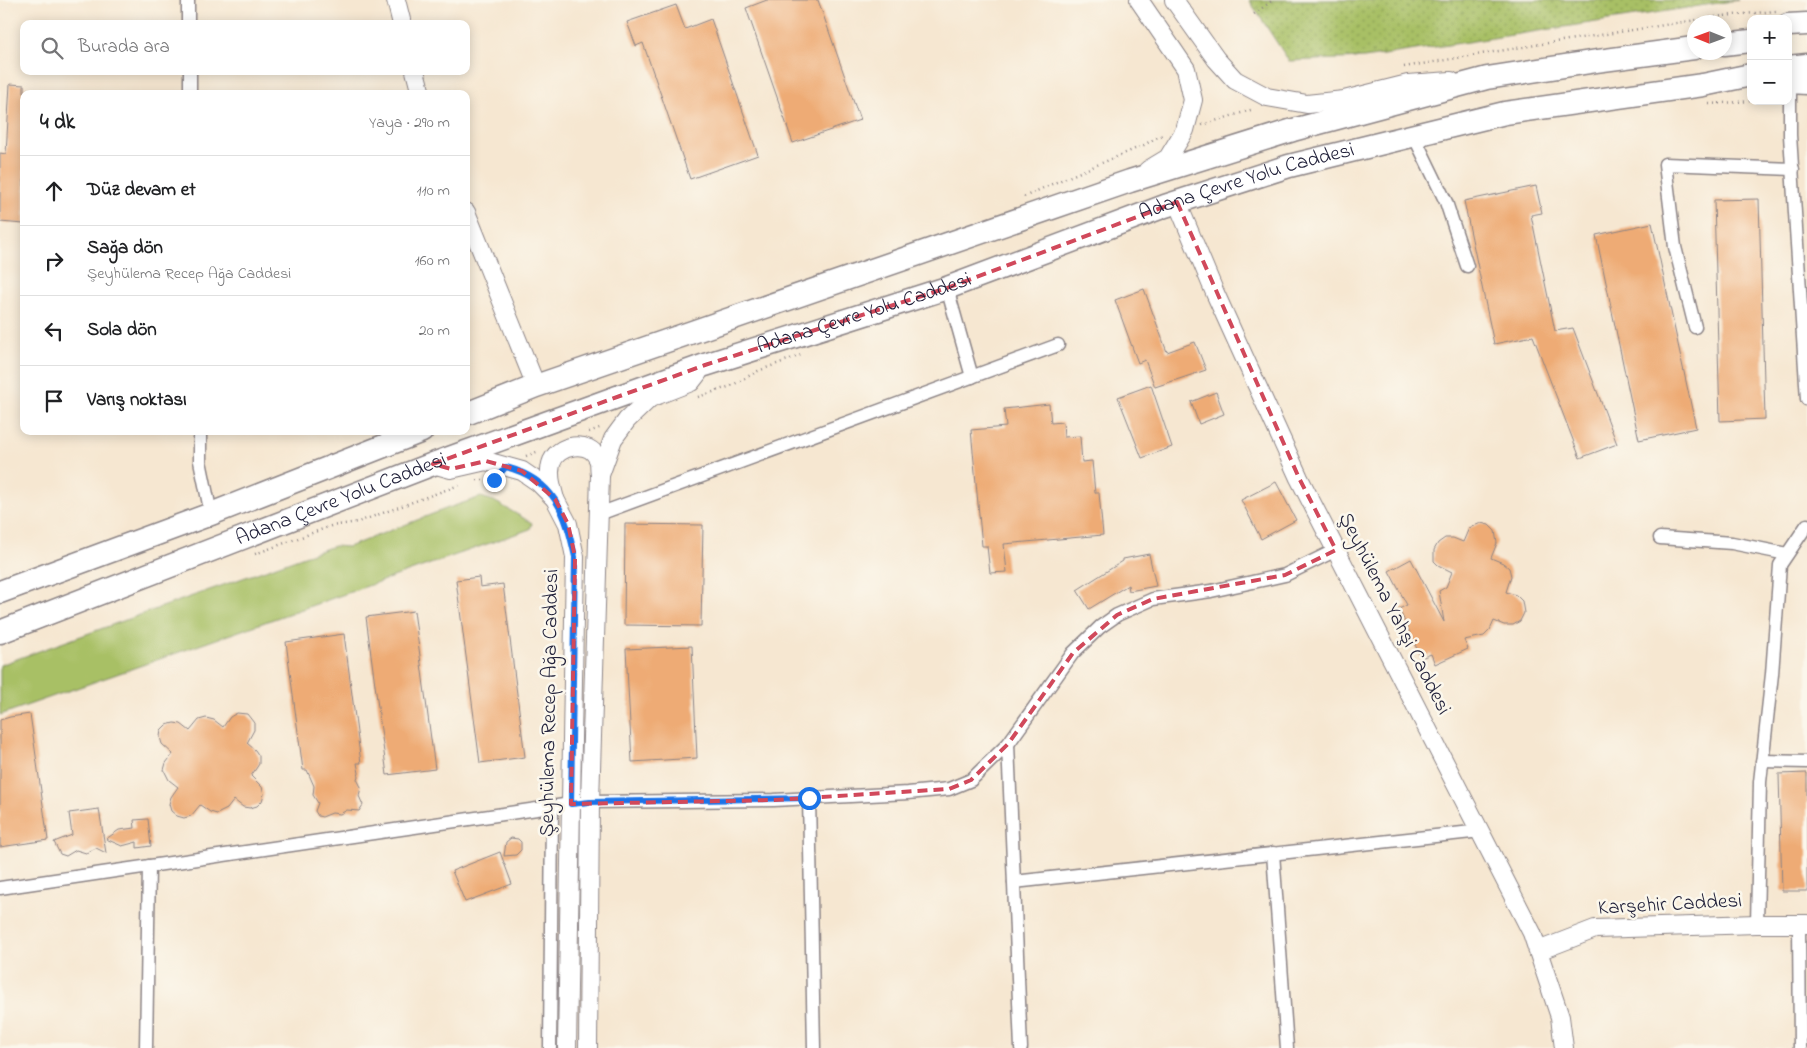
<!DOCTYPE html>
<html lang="tr">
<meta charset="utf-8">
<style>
:root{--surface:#fff;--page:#f2f2f2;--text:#202124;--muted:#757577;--line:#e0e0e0}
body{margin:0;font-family:"Indie Flower",sans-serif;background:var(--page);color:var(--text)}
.controls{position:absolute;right:15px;top:15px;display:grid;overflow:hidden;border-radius:10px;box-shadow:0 2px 12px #0003}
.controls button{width:45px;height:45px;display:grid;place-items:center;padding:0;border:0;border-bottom:1px solid var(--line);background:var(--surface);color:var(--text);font:25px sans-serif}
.compass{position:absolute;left:1687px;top:15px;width:45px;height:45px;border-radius:50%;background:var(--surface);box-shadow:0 2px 12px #0003;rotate:271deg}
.stop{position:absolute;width:15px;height:15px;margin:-11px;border:4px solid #1a73e8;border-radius:50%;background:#fff}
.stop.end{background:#1a73e8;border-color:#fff;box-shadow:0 1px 5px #0008}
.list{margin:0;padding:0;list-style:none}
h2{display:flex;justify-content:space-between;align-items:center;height:65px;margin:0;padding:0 20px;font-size:21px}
h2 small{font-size:16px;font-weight:400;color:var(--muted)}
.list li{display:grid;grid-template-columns:32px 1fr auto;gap:15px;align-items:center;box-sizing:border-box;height:70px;padding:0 20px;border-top:1px solid var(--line)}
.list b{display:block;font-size:19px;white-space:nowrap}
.list p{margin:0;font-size:16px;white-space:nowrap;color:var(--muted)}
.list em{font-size:16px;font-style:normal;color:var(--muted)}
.icon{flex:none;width:28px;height:28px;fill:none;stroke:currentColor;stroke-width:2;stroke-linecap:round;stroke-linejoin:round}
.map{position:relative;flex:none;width:1807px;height:1048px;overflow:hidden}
.search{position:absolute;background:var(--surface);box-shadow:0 2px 12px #0003;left:20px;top:20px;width:450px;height:55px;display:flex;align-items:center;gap:12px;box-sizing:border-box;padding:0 18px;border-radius:10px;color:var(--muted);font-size:19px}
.panel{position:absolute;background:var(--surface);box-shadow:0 2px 12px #0003;left:20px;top:90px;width:450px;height:345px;border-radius:10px}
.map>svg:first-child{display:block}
</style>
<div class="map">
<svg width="1807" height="1048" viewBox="0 0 1807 1048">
<defs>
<pattern id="park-dots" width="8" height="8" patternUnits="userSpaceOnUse" patternTransform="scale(1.25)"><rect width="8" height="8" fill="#a8c065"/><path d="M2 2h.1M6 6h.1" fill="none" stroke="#889c54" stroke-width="1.8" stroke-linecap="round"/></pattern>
</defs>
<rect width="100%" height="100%" fill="#fbf7ec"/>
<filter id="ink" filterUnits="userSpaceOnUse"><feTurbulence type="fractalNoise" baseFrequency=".02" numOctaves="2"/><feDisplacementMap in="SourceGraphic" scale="10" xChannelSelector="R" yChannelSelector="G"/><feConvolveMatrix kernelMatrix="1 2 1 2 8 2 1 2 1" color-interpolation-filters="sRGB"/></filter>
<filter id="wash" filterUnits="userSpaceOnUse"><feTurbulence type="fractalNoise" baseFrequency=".0096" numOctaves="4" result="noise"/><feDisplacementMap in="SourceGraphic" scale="20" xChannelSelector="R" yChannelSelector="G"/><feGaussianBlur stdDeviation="1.12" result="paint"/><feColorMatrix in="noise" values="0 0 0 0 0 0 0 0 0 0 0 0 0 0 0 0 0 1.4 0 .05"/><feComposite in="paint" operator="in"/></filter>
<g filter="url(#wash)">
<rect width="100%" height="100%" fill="#f6e7d1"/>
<!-- grass -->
<path fill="#a8c065" stroke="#657150" d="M481,497l13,4 38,22 -2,6 -530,186v-50l310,-111 24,-8 14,1 100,-39z"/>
<!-- park -->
<path fill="url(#park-dots)" stroke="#657150" d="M1249,0h489l-374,58 -75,3z"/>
<g id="blocks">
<!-- building -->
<g fill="#eeab74">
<path d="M767,0h51l42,120 -67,23 -47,-135z"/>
<path d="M676,5l9,24 26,-10 47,136 -68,24 -47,-136 -7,3 -9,-24z"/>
<path d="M10,84l14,1v139l-24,-2v-69l6,1z"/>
<path d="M1536,186l6,27 -11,2 24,116 18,-3 44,116 -37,14 -47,-122 -39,8 -30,-143z"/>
<path d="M1759,199l6,220 -45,2 -6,-221z"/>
<path d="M1652,223l44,205 -57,12 -43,-205z"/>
<path d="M1144,289l23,63 28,-10 11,28 -51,17 -10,-27 -7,3 -23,-63z"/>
<path d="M1151,385l21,62 -30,11 -24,-61z"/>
<path d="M1216,392l8,22 -25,10 -8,-22z"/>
<path d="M1049,404l2,19 12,-1 1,15 16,-1 2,26 10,-1 3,32h4l4,42 -99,9 3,28 -17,1 -3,-27h-5l-11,-116 35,-3 -2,-18z"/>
<path d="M1276,482l20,38 -35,19 -20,-39z"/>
<path d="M1481,523l8,2 6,6 2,12 -6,15 12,5 6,5 2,8 -5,16 10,3 6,6 2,12 -4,8 -7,4h-9l-10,-4 -4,9 -6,6 -20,4 4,9 -33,15 -4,-10 -10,4 -22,-49 8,-4 -18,-34 22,-12 33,63 -5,-31 7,-4 6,-15 -14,-7 -4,-4v-11l4,-7 7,-5h8l10,4 6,-14z"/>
<path d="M625,524l78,1 -2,101 -77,-1z"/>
<path d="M1149,554l7,32 -27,5 -1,-6 -39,24 -12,-19 46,-29v-2z"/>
<path d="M479,577l1,10 23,-3 22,173 -45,6 -24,-183z"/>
<path d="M414,611l21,158 -48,6 -21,-158z"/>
<path d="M344,634l17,129h-4l2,10 -2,6 4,8 -2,9 4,9 -4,6 -12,-1 -7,4 -8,-1 -10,4 -4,-1 -3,-5 3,-8 -5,-8 1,-9 -7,-16h-4l-17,-128z"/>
<path d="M692,646l5,112 -65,4 -6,-113z"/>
<path d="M237,713l10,1 7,9v7l-7,13 8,7 4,6v8l-8,12 11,11 2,7 -2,7 -5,5 -7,2 -7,-1 -9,-7 -7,9 -10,5 -7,-2 -10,-7 -9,11 -7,2 -7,-2 -6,-5 -2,-7 2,-7 7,-10 -9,-7 -5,-10 2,-7 7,-9 -11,-10 -2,-7 1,-7 5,-5 8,-2 7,1 9,7 9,-11 7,-2 8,2 9,7 7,-10z"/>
<path d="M30,714l18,126 -48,7v-127l10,-3z"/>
<path d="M1807,773v118h-25l-3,-117z"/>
<path d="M99,809l7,44 -10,-5 -10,5 -10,-3 -10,6 -6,-2 -6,-12 18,-7 -3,-22z"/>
<path d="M148,819l3,27 -14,2v-6l-15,4 -16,-7 13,-9 16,-2 -1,-8z"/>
<path d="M511,838l7,1 3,3v8l-5,5 -12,1 2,-14z"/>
<path d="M500,852l12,32 -47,18 -13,-31z"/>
</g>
</g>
</g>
<g filter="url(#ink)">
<use href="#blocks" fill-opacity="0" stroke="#8c8486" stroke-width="1"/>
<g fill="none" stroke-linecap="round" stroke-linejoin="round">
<!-- street casing -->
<g stroke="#8c8486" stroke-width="15">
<g id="street">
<path d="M188,0v24"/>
<path d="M190,71v23"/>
<path d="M1790,82v53l17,264"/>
<path d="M1413,134l33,68 21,64"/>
<path d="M947,288l25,89"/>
<path d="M1695,327l-20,-80 -10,-83 128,5"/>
<path d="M200,431v30l11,53"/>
<path d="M599,514l459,-169"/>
<path d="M1660,538l72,5 55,11"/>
<path d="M1008,744l13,304"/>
<path d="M1762,761l45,1"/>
<path d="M809,798l5,250"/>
<path d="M1273,853l14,195"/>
<path d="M1014,882l467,-51"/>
<path d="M0,888l571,-84 19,-2 184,-2 134,-7 41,-4 22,-9 37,-36 65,-91 27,-26 17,-12 36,-16 58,-8 74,-16 51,-25"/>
<path d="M1757,924l3,-142 12,-108 8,-109 27,-40"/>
<path d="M1799,924l1,124"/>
<path d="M146,1048l3,-182"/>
<path d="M550,1048l2,-240"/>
</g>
</g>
<!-- secondary casing -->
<g stroke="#8c8486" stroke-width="20">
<g id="secondary">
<path d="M396,0l6,24"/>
<path d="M1139,0l47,69 7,31 -8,30 -17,28 -20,12"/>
<path d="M1174,0l42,59 19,21 32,17 40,7 37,-4 64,-16 43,-3"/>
<path d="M415,71l6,23"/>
<path d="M1177,202l38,91 84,185 233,455 28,84 4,31"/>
<path d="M466,212l70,174"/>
<path d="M433,464l18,5 35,-8 36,10 16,11 17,17 13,25 7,33 -8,491"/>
<path d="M555,499c-3,-12 -7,-23 -4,-35 5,-20 39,-25 47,-5 2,4 1,11 2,16"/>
<path d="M1538,951l57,-22 162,-5h50"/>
<path d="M588,1048l2,-246 10,-327 13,-36 14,-19 23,-22 41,-16 7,-9"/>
</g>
</g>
<!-- highway casing -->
<g stroke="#8c8486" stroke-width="25">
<g id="highway">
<path d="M1788,25l19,-1"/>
<path d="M1724,44l27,-3"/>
<path d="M1788,67l19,-2"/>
<path d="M1788,82l19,1"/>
<path d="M466,414l70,-28 594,-205 163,-51 194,-52 110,-17 97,-13"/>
<path d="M0,592l211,-78 211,-83"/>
<path id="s1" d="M0,632l433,-168 272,-99 242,-77 218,-82 124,-40 216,-53 198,-28 48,-10"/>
</g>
</g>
<!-- path -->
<g stroke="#8c8486" stroke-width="2.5" stroke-dasharray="1 4" stroke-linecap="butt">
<path d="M1254,14l19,-14"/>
<path d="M1404,67l119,-20 199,-31 54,-5"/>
<path d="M1709,104l42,-3"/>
<path d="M1202,125l52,-16"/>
<path d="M1024,197c37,-18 74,-32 111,-48 10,-3 18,-11 28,-14"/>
<path d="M698,397l33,-11 27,-15 43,-16"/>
<path d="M589,432l13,-5"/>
<path d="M526,456l13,-5"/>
<path d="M477,480h15"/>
<path d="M255,554l76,-28 27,-4 104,-38"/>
</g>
<!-- street -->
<use href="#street" stroke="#fff" stroke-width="12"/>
<!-- secondary -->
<use href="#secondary" stroke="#fff" stroke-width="18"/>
<!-- highway -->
<use href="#highway" stroke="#fff" stroke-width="22"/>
</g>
</g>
<g fill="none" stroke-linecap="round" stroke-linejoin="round" filter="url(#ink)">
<!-- route -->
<path stroke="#1a73e8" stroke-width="6" d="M494,480l12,-13c49,13 59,45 69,90l-4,247 19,-2 219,-4"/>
</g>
<!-- marked area -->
<path fill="none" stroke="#d1495b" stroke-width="4" stroke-dasharray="10 6" stroke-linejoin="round" d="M1177,202l122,276 37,72 -51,25 -132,24 -36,16 -44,38 -65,91 -37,36 -22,9 -175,11 -203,4 4,-247 -7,-33 -13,-25 -33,-28 -36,-10 -35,8 -18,-5 272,-99 242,-77z"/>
<g text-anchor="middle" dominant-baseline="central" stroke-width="5" stroke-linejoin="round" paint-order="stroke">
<!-- street labels -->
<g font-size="21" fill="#22223b" stroke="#fbf7ec">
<text stroke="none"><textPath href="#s1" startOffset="1326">Adana Çevre Yolu Caddesi</textPath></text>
<text stroke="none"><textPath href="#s1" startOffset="921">Adana Çevre Yolu Caddesi</textPath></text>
<text stroke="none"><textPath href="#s1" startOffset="366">Adana Çevre Yolu Caddesi</textPath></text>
<text transform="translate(1394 614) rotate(63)">Şeyhülema Yahşi Caddesi</text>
<text transform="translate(550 703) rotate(-89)">Şeyhülema Recep Ağa Caddesi</text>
<text transform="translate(1670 905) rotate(-3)">Karşehir Caddesi</text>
</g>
</g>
</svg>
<div class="controls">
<button>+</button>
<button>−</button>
</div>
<svg class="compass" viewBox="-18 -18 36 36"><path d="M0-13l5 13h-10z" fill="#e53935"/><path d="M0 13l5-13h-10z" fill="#757577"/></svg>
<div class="stop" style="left:809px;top:798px"></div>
<div class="stop end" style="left:494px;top:480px"></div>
<div class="search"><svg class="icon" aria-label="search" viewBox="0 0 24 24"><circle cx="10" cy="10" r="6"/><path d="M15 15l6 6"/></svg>Burada ara</div>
<section class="panel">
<h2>4 dk<small>Yaya · 290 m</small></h2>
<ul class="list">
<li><svg class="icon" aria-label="ahead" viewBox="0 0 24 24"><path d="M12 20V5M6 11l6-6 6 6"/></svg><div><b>Düz devam et</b></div><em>110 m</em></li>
<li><svg class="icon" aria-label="right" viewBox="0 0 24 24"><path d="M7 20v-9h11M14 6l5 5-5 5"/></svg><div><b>Sağa dön</b><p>Şeyhülema Recep Ağa Caddesi</p></div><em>160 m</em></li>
<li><svg class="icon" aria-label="left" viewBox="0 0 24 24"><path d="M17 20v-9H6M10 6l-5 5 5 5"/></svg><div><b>Sola dön</b></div><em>20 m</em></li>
<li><svg class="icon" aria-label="arrive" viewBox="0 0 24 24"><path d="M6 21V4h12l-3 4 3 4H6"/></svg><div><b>Varış noktası</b></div></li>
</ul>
</section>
</div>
